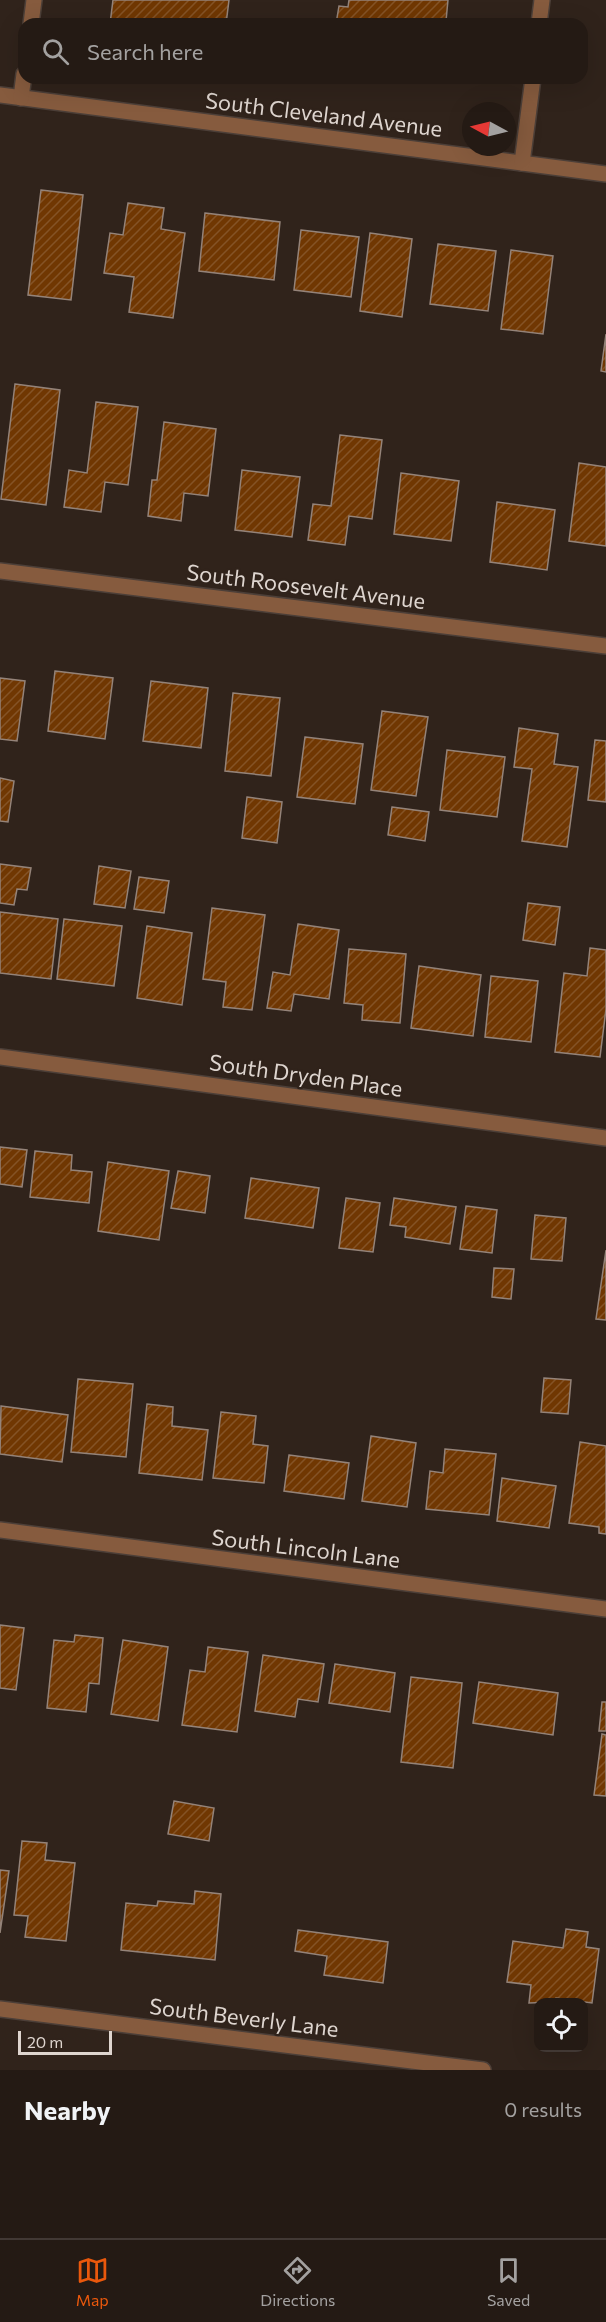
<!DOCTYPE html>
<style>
:root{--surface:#241a14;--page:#302722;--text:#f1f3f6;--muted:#a3a1a0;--line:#413834;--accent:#ea580c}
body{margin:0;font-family:Commissioner,sans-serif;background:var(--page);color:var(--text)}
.controls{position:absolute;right:18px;bottom:18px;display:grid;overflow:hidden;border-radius:12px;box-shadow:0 6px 24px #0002}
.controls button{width:54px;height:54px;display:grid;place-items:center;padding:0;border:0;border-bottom:2px solid var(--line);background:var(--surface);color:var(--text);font:30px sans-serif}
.compass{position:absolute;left:462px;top:102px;width:54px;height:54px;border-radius:50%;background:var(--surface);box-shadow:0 6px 24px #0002;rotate:277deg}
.scale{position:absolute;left:18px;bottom:15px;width:94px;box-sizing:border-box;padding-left:6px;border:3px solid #ded5cf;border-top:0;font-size:16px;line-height:21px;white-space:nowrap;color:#ded5cf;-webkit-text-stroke:4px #30231b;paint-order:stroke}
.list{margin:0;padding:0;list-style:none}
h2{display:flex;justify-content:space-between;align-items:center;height:78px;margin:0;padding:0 24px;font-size:26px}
h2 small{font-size:20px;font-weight:400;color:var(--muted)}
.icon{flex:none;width:33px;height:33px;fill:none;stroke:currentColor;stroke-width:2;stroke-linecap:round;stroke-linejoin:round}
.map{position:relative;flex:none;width:606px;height:2070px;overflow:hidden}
.search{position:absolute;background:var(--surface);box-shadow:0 6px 24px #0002;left:18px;right:18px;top:18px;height:66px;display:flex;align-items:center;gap:15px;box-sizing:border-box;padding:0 21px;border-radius:18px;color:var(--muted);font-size:22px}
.sheet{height:168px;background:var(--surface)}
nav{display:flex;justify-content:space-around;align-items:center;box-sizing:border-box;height:84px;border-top:2px solid var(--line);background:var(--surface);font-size:16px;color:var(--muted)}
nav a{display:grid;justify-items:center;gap:3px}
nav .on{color:var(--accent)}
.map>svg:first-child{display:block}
</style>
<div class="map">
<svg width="606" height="2070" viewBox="0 0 606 2070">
<defs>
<pattern id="building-hatch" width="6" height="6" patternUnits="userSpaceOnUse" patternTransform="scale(1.5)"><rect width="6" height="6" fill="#703702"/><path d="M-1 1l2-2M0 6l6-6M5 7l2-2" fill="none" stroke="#845326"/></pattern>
</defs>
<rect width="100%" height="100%" fill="#30231b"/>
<!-- building -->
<g fill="url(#building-hatch)" stroke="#948379" stroke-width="1.5">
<path d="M113,0h116l-3,24h-116z"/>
<path d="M349,0h99l-2,21 7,1v2h-117l3,-18 9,1z"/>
<path d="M41,190l42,5 -12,105 -43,-5z"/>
<path d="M128,203l36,5 -3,21 24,4 -12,85 -44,-6 5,-35 -30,-4 6,-40 13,2z"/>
<path d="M205,213l75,9 -6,58 -75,-9z"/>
<path d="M301,230l58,7 -8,60 -57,-7z"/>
<path d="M370,233l42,6 -10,78 -42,-6z"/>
<path d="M438,244l58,7 -8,60 -58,-7z"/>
<path d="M511,250l42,6 -10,78 -42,-5z"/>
<path d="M606,334v38l-5,-1z"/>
<path d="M15,384l45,6 -14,115 -45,-6z"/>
<path d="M96,402l42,5 -10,78 -23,-3 -4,30 -37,-5 5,-37 18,3z"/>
<path d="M164,422l52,7 -8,67 -24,-3 -3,28 -33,-5 4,-36h5z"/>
<path d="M340,435l42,5 -10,79 -23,-3 -4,29 -37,-5 5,-36 18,2z"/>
<path d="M579,463l27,4v79l-37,-5z"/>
<path d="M242,470l58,7 -8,60 -57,-7z"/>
<path d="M401,473l58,8 -8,60 -57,-7z"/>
<path d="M497,502l58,8 -8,60 -57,-8z"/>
<path d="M55,671l58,7 -8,61 -57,-8z"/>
<path d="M0,678l25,3 -8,60 -17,-2z"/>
<path d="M151,681l57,7 -7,60 -58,-7z"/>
<path d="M233,693l47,5 -9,78 -46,-5z"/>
<path d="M382,711l46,6 -12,79 -45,-6z"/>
<path d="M519,728l39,6 -4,30 24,3 -11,80 -45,-6 10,-72 -18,-2z"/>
<path d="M305,737l58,7 -8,60 -58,-7z"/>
<path d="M595,740l11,1v61l-18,-2z"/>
<path d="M447,750l58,7 -8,60 -57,-7z"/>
<path d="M0,778l14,3 -6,41 -8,-1z"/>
<path d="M247,797l35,5 -5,41 -35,-5z"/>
<path d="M392,807l37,5 -4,29 -37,-6z"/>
<path d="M0,864l31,4 -4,22 -10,-1 -3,16 -14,-2z"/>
<path d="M99,866l32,5 -6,37 -31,-4z"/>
<path d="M139,877l30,4 -5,32 -30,-4z"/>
<path d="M528,903l32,4 -5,38 -32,-5z"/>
<path d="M212,908l53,7 -13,95 -29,-3 3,-25 -23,-3z"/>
<path d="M0,912l58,7 -7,60 -51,-6z"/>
<path d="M64,919l58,7 -8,60 -57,-7z"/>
<path d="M298,924l41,6 -10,69 -35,-5 -3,17 -24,-3 6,-36 17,3z"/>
<path d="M147,926l45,7 -10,72 -45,-7z"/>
<path d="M590,948l16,2v59l-6,48 -45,-5 9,-79 23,3z"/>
<path d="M349,949l57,5 -6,69 -38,-3 1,-15 -19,-2z"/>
<path d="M419,966l62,9 -8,61 -62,-8z"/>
<path d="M491,976l47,5 -7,61 -46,-5z"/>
<path d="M0,1147l27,3 -5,37 -22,-3z"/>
<path d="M35,1151l37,4 -1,15 21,2 -3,31 -59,-6z"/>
<path d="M108,1162l61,9 -10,69 -61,-9z"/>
<path d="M178,1171l32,5 -5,37 -34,-5z"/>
<path d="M251,1178l68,10 -6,40 -68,-10z"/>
<path d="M346,1198l34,5 -7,49 -34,-4z"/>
<path d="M394,1198l62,9 -6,37 -45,-7 1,-10 -16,-2z"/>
<path d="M466,1206l31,4 -5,43 -32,-4z"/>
<path d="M535,1215l31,3 -4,43 -31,-2z"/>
<path d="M606,1250v70l-10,-1z"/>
<path d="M494,1268l20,1 -3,30 -19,-2z"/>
<path d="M544,1378l27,2 -3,34 -27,-2z"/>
<path d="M78,1379l55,5 -7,73 -55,-5z"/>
<path d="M147,1404l26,3 -1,19 36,4 -6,50 -63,-7z"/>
<path d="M1,1406l67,9 -6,47 -62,-8z"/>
<path d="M221,1412l35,4 -3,28 15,2 -4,37 -51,-5z"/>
<path d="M371,1436l45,7 -9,64 -45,-6z"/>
<path d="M580,1442l26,4v88l-7,-1v-6l-30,-4z"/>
<path d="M445,1449l51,5 -7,61 -63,-6 4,-38 13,2z"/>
<path d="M289,1455l60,8 -5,36 -60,-8z"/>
<path d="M502,1478l54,8 -7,42 -52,-7z"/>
<path d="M0,1625l24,3 -8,62 -16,-2z"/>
<path d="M75,1635l28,3 -4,46 -10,-1 -3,29 -39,-4 7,-68 20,2z"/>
<path d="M123,1640l45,7 -10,74 -47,-7z"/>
<path d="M208,1647l40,5 -11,80 -55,-7 8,-55 15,2z"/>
<path d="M263,1655l61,9 -6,38 -20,-3 -3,18 -40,-6z"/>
<path d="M335,1664l60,9 -5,39 -61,-9z"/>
<path d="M411,1677l51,6 -9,85 -52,-6z"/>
<path d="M479,1682l79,11 -5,42 -80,-12z"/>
<path d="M602,1702h4v29h-7z"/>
<path d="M602,1734l4,1v61l-12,-1z"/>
<path d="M174,1801l40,7 -5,33 -41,-7z"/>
<path d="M22,1841l25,2 -2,17 30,3 -9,78 -41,-4 3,-21 -14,-1z"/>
<path d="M0,1870l9,1 -9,62z"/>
<path d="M195,1891l26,3 -6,66 -94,-10 5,-47 31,3 1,-5 36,3z"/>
<path d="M566,1929l22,3 -2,15 13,2 -7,54 -36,-5 -1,4 -26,1 2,-18 -24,-3 6,-41 50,7z"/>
<path d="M298,1930l90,12 -5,41 -59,-8 3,-19 -32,-5z"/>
</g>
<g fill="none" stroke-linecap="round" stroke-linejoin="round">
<!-- minor casing -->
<g stroke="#4c3f38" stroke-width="18">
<g id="minor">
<path d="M31,24l3,-24"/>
<path d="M539,24l3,-24"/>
<path d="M0,95l606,79"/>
<path d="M21,98l3,-24"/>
<path d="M522,163l11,-85"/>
<path d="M0,571l606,75"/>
<path d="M0,1057l606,81"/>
<path d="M0,1530l606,79"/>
<path d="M0,2009l483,61"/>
</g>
</g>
<!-- minor -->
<use href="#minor" stroke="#865b3e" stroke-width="15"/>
</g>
<g text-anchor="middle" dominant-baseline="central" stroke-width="4.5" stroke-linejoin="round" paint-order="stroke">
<!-- street labels -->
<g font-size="22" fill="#ded5cf" stroke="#30231b">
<text transform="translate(324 114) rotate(7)">South Cleveland Avenue</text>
<text transform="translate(306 586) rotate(7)">South Roosevelt Avenue</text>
<text transform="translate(306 1075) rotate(8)">South Dryden Place</text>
<text transform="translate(306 1548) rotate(7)">South Lincoln Lane</text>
<text transform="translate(244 2017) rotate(7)">South Beverly Lane</text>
</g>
</g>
</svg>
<div class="controls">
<button><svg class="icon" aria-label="locate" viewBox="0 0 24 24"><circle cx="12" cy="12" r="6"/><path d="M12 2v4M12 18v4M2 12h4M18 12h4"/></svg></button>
</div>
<svg class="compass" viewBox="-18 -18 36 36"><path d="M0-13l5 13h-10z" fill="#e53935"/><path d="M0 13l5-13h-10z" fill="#a3a1a0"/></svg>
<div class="scale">20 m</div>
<div class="search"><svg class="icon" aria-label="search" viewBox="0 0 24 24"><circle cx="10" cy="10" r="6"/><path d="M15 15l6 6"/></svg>Search here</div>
</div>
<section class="sheet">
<h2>Nearby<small>0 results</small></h2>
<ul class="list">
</ul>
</section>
<nav>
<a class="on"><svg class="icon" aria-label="map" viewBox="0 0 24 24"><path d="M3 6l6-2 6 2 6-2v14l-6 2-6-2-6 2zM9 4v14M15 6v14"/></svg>Map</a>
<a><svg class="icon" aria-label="directions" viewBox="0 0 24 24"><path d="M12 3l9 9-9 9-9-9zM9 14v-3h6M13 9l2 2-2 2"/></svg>Directions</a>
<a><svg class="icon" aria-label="saved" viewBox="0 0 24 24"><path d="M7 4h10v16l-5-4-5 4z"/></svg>Saved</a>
</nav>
